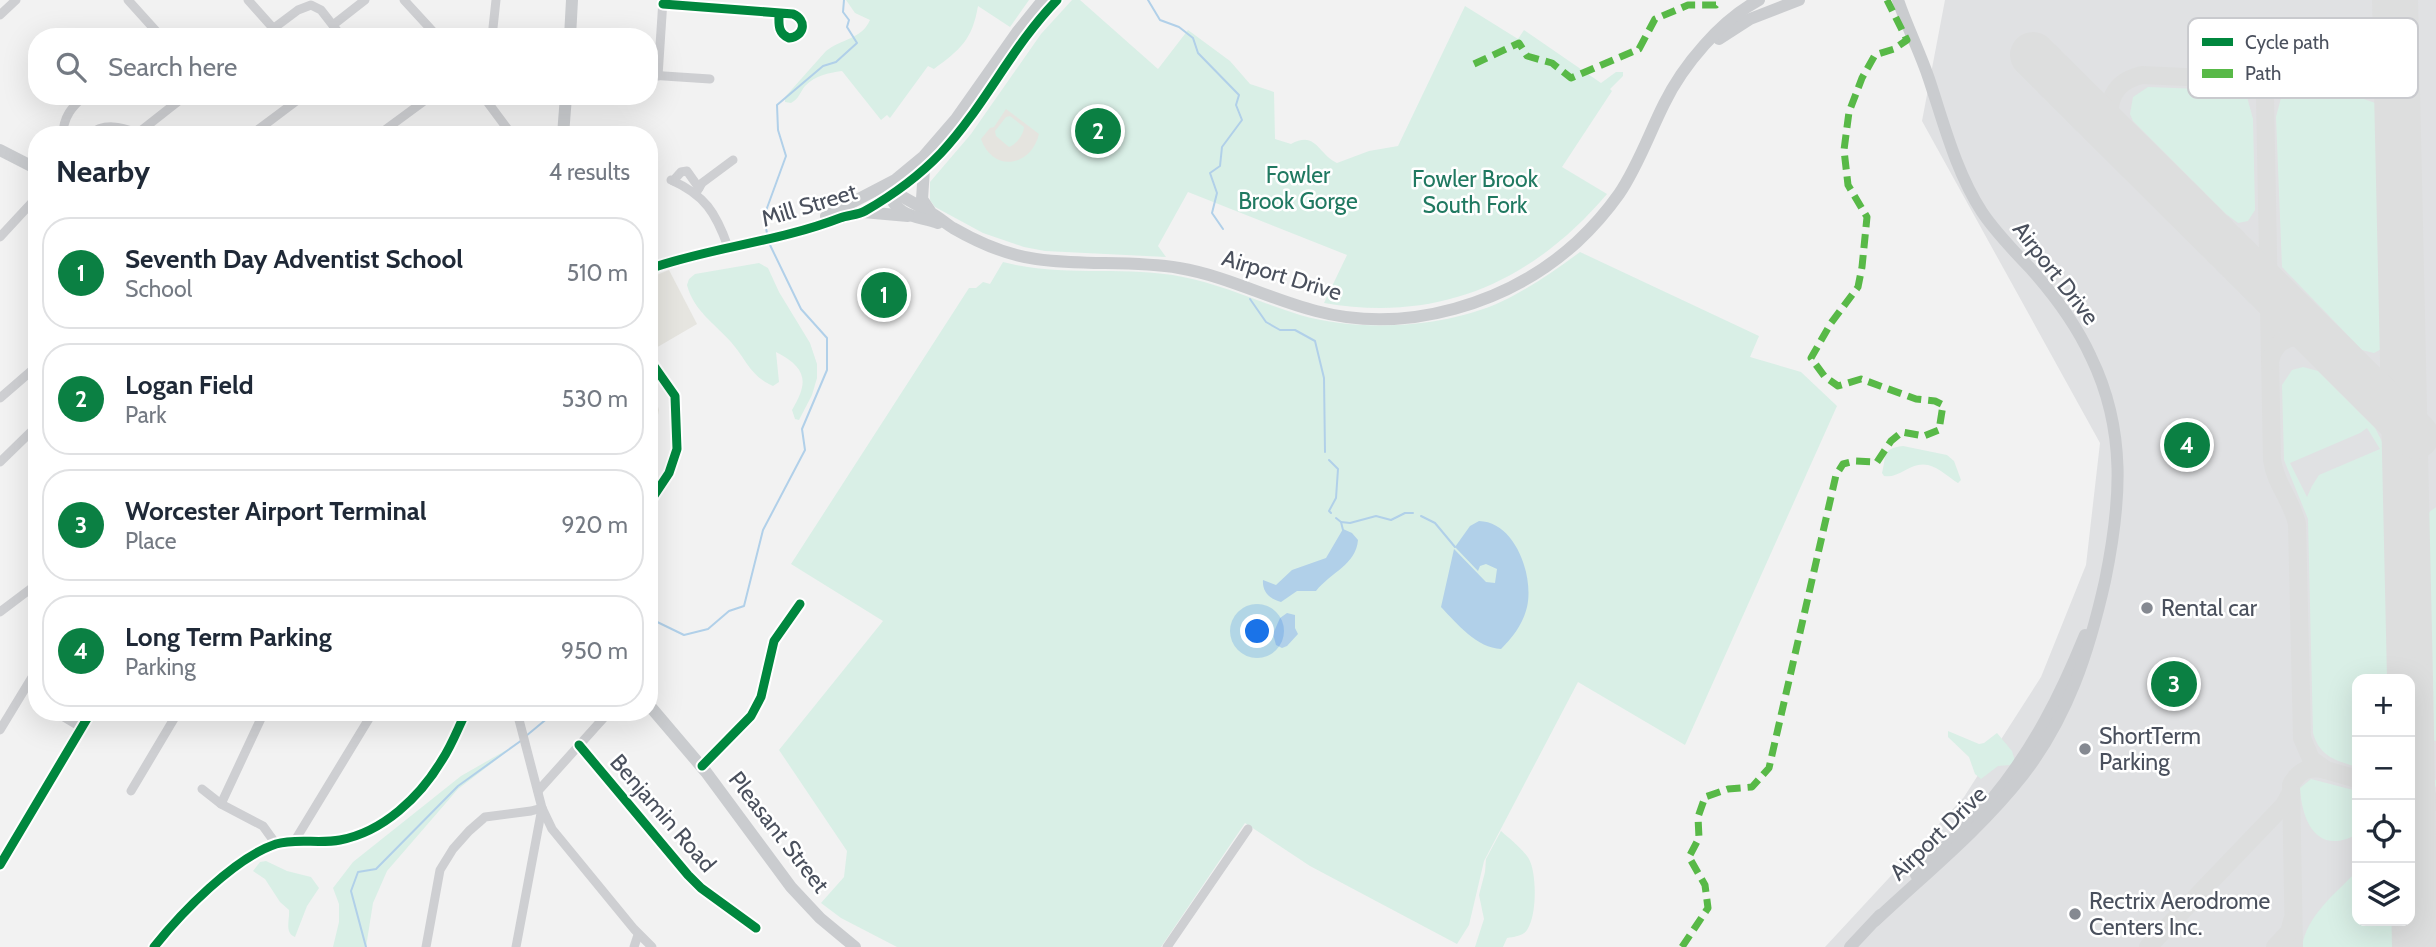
<!DOCTYPE html>
<meta charset="utf-8">
<style>
:root{--surface:#fff;--page:#f6f6f7;--text:#1f2937;--muted:#747a83;--line:#e0e1e3;--accent:#0b8043}
body{margin:0;font-family:Cabin,sans-serif;background:var(--page);color:var(--text)}
.controls{position:absolute;right:21px;bottom:21px;display:grid;overflow:hidden;border-radius:14px;box-shadow:0 7px 28px #0002}
.controls button{width:63px;height:63px;display:grid;place-items:center;padding:0;border:0;border-bottom:2px solid var(--line);background:var(--surface);color:var(--text);font:35px sans-serif}
.you{position:absolute;left:1258px;top:632px;width:24px;height:24px;margin:-18px;border:5px solid #fff;border-radius:50%;background:#1a73e8;box-shadow:0 0 0 10px #1a73e833}
.badge{display:grid;place-items:center;width:46px;height:46px;border-radius:50%;background:var(--accent);color:#fff;font-size:23px;font-weight:700}
.pin{position:absolute;translate:-50% -50%;border:4px solid #fff;box-shadow:0 2px 7px #0006}
.list{margin:0;padding:0;list-style:none}
h2{display:flex;justify-content:space-between;align-items:center;height:91px;margin:0;padding:0 28px;font-size:30px}
h2 small{font-size:23px;font-weight:400;color:var(--muted)}
.list li{display:grid;grid-template-columns:46px 1fr auto;gap:21px;align-items:center;box-sizing:border-box;height:112px;margin:0 14px 14px;padding:0 14px;border:2px solid var(--line);border-radius:28px}
.list b{display:block;font-size:26px;white-space:nowrap}
.list p{margin:0;font-size:23px;white-space:nowrap;color:var(--muted)}
.list em{font-size:23px;font-style:normal;color:var(--muted)}
.icon{flex:none;width:38px;height:38px;fill:none;stroke:currentColor;stroke-width:2;stroke-linecap:round;stroke-linejoin:round}
.map{position:relative;flex:none;width:2436px;height:947px;overflow:hidden}
.search{position:absolute;background:var(--surface);box-shadow:0 7px 28px #0002;left:28px;top:28px;width:630px;height:77px;display:flex;align-items:center;gap:18px;box-sizing:border-box;padding:0 24px;border-radius:28px;color:var(--muted);font-size:26px}
.panel{position:absolute;background:var(--surface);box-shadow:0 7px 28px #0002;left:28px;top:126px;width:630px;height:595px;border-radius:28px}
.map>svg:first-child{display:block}
</style>
<div class="map">
<svg width="2436" height="947" viewBox="0 0 2436 947">
<rect width="100%" height="100%" fill="#f2f2f2"/>
<!-- commercial -->
<g fill="#e6e5e0">
<path d="M669,270l28,54 -48,28v-74z"/>
<path d="M649,382l4,7 6,21 -6,31 -4,6z"/>
</g>
<!-- airport -->
<path fill="#e0e1e3" fill-rule="evenodd" d="M1945,0h491v947h-611l139,-150 77,-120 45,-112 14,-122 -178,-322zM2357,679h53v242h-53z"/>
<!-- green -->
<g fill="#d9efe6" fill-rule="evenodd">
<path d="M846,0h183l-19,27 -32,-21c-6,34 -17,43 -44,63l-6,-3 -38,52 -3,-3 -6,5 -39,-49c-14,2 -26,4 -37,15 -5,6 -6,13 -14,17l-6,-1v-5l41,-46c15,-12 36,-12 44,-31l-15,-7z"/>
<path d="M1072,0h8l78,69 30,-39 42,31 20,23 24,8 1,47 16,5c25,-14 27,10 46,19l32,-12 29,-5 67,-140 53,33 6,-9 77,53 15,-11h7v4l-13,13 2,2 -50,76 45,27c-75,88 -167,129 -283,109l23,-48 -159,-63 -30,54 8,11 -121,-6 -21,-4 -41,-14 -48,-26 -5,-7v-18l41,-48 70,-100z"/>
<path d="M2148,87l78,3 21,7 6,22 2,91 -7,11 -10,2 -12,-9 -93,-93 -3,-7 3,-17z"/>
<path d="M2300,94l55,2 26,9 5,236 -1,6 -11,6 -12,-3 -80,-83 -6,-150 5,-19z"/>
<path d="M1580,252l179,84 -9,21 51,15 36,34 -152,339 -107,-63 -94,179 -15,64 -12,19 -147,-78 -65,-43 -84,124h-264l-56,-29 -20,-15 23,-26 3,-26 -68,-101 104,-129 -92,-57 178,-276h7l7,-6 7,2 13,-22c59,16 121,3 180,15 41,8 78,26 117,38 61,18 151,13 209,-17 25,-13 48,-29 71,-46z"/>
<path d="M759,263l9,5 11,24 31,51 7,21v14l-5,17 -13,25 -4,-1 -3,-9c17,-28 15,-42 -16,-58l3,30 -6,4c-23,-10 -27,-27 -42,-44 -17,-19 -37,-31 -44,-57l2,-6 6,-5z"/>
<path d="M2303,367l15,4 57,57 14,27 5,224h-37v88c-22,-7 -37,-10 -44,-34l-5,-214 -24,-59 -2,-75 10,-15zM2367,428l13,21 -61,26 -7,11 -5,11 -17,-34 70,-30z"/>
<path d="M1903,446l44,9 7,6 7,19 -3,3c-10,-6 -18,-15 -30,-18 -17,-4 -29,14 -44,11l-2,-3c5,-18 -1,-24 21,-27z"/>
<path d="M2436,507v234l-5,-1 1,38 4,2v7l-9,-6 -6,-253 3,-12z"/>
<path d="M1948,731l31,13 5,-1 13,-10 15,18 3,10 -5,4 -12,1 -17,13 -6,-5 -6,-17 -21,-20z"/>
<path d="M517,744l-59,45 -71,82 -14,32 -7,44h-33l6,-25v-18l-6,-16 20,-26 108,-86z"/>
<path d="M2311,779l46,12v43c-39,22 -55,-11 -57,-46z"/>
<path d="M1501,831c10,9 21,17 28,28 8,15 8,57 -2,71 -4,6 -13,7 -20,8l-4,9h-28l9,-28 -5,-24 6,-23 1,-13z"/>
<path d="M266,861l21,10 24,6 8,11 -12,18 -12,31c-11,-5 -5,-17 -6,-27l-9,-8 -15,-23 -12,-8 7,-9z"/>
<path d="M2357,871v50h42v26h-97c4,-31 35,-55 55,-76z"/>
</g>
<!-- sand -->
<path fill="#e5e4df" fill-rule="evenodd" d="M1006,109l33,25c-8,33 -46,39 -58,5l9,-11 4,-1zM1010,116l14,11c0,7 -8,18 -15,20l-13,-11 -1,-5 11,-14z"/>
<!-- water -->
<g fill="#b1d0e9">
<path d="M1479,521c37,1 55,56 48,86 -4,17 -14,30 -26,42 -24,-1 -44,-25 -60,-42l13,-58 32,33 9,1 2,-14 -11,-5 -6,2 -2,5 -23,-24 15,-21z"/>
<path d="M1343,529l9,4 6,7c-2,25 -27,32 -42,51h-19l-16,11c-11,-3 -19,-10 -18,-22l13,5 16,-15 34,-12z"/>
<path d="M1287,613l8,2v13l3,6 -11,12 -5,2 -6,-3 -3,-11 7,-16z"/>
</g>
<g fill="none" stroke-linecap="round" stroke-linejoin="round">
<!-- stream -->
<g stroke="#b1d0e9" stroke-width="2">
<path d="M1148,0l12,20 19,7 14,11 5,15 41,42 -3,10 6,15 -20,27 -2,19 -10,7 7,20 -5,20 11,16"/>
<path d="M767,233l-2,-9 2,-16 19,-52 -8,-26 -1,-25 46,-39 13,-4 21,-19 -10,-16 2,-7 -6,-8 1,-12"/>
<path d="M1250,299l16,23 14,8h15l20,11 9,37 1,74"/>
<path d="M1329,460l9,9 -2,29 -7,13 2,2"/>
<path d="M1421,516l14,7 20,24"/>
<path d="M1336,518l5,4 2,8"/>
<path d="M1341,522l9,1 26,-7 15,4 14,-7h8"/>
<path d="M649,618l35,17 24,-6 21,-18 15,-5 19,-76 42,-80 -3,-21 25,-59v-32l-26,-29 -31,-64"/>
<path d="M526,736l29,-24"/>
<path d="M366,947l-15,-56 7,-19 18,-3 82,-83 64,-46"/>
</g>
<!-- taxiway -->
<g stroke="#dddede" stroke-width="18">
<path d="M2251,80l9,6 5,12 7,362c3,23 20,41 25,64l5,214 9,21 15,11c-16,-4 -27,-1 -35,15l3,162"/>
<path d="M2379,86l11,-6 6,-11"/>
<path d="M2119,140c-16,-27 -12,-57 23,-65l237,11 12,5 6,14"/>
<path d="M2252,273l15,28"/>
<path d="M2271,279l13,26"/>
<path d="M2270,361c6,-26 30,-29 51,-19"/>
<path d="M2326,770l31,9"/>
<path d="M2410,770l2,-4"/>
<path d="M2410,794l26,8"/>
<path d="M2148,947l136,-142 7,-13"/>
<path d="M2275,947l14,-15 3,-11"/>
</g>
<!-- runway -->
<g stroke="#dddede" stroke-width="46">
<path d="M2395,0l15,679"/>
<path d="M2033,55l383,381"/>
<path d="M2410,680l5,267"/>
</g>
<!-- minor -->
<g stroke="#cecfd2" stroke-width="9">
<path d="M128,0l28,31 1,6"/>
<path d="M248,0l25,28"/>
<path d="M404,0l34,37"/>
<path d="M663,4l130,10c14,6 12,22 -4,24 -12,-5 -10,-15 -10,-25"/>
<path d="M0,15l16,-15"/>
<path d="M333,25l32,-25"/>
<path d="M262,37l36,-27 13,-5 10,5 21,27"/>
<path d="M492,37l4,-37"/>
<path d="M649,75l61,4"/>
<path d="M658,76l5,-76"/>
<path d="M483,96l29,39"/>
<path d="M63,135c0,-18 9,-28 21,-39"/>
<path d="M89,135c15,-13 32,-8 49,-2l47,-37"/>
<path d="M251,135l52,-39"/>
<path d="M378,135l53,-39"/>
<path d="M671,180c34,15 45,33 57,67"/>
<path d="M673,181l8,-9 6,-1 12,17"/>
<path d="M696,193l6,-10 31,-23"/>
<path d="M0,237l37,-40"/>
<path d="M649,359l26,37 2,53 -8,24 -20,30"/>
<path d="M0,398l37,-32"/>
<path d="M0,462l37,-36"/>
<path d="M0,612l37,-28"/>
<path d="M517,712l25,96 10,21 82,100 18,18"/>
<path d="M62,716l20,12"/>
<path d="M0,730l37,-61"/>
<path d="M579,745l109,130 13,13 55,40"/>
<path d="M702,766l49,-50 10,-19 13,-56 26,-37"/>
<path d="M202,789l19,15 42,22 13,18"/>
<path d="M131,791l47,-79"/>
<path d="M538,791l71,-79"/>
<path d="M221,804l43,-92"/>
<path d="M294,842l79,-130"/>
<path d="M0,865l91,-153"/>
<path d="M154,947c27,-34 80,-89 122,-103 20,-6 43,0 64,-4 43,-8 80,-43 102,-80 10,-15 16,-32 24,-48"/>
<path d="M426,947l14,-77 13,-21 16,-18 16,-14 46,-6 11,-3"/>
<path d="M516,947l26,-139"/>
<path d="M634,947l4,-12"/>
<path d="M1167,947l81,-118"/>
</g>
<!-- major -->
<g stroke="#cacccf" stroke-width="12">
<path d="M570,37l2,-37"/>
<path d="M1719,39l31,-20 49,-19"/>
<path d="M563,135l3,-39"/>
<path d="M0,150l37,19"/>
<path d="M924,169l-2,30 8,12"/>
<path d="M885,186c15,10 31,18 46,27 8,4 14,10 22,15 26,15 53,27 83,31 48,7 96,1 143,9 48,8 90,31 137,43 90,24 193,-7 261,-69 15,-14 30,-31 42,-48 19,-28 30,-60 45,-90 19,-39 57,-84 95,-104"/>
<path d="M887,190c11,28 26,25 51,33"/>
<path d="M863,212l45,4"/>
<path d="M826,216l69,-36 29,-24 32,-37 62,-88 25,-31"/>
<path d="M649,269c62,-22 129,-27 191,-51 8,-3 18,-3 25,-7 28,-16 54,-35 76,-58 44,-47 71,-107 116,-153"/>
<path d="M649,705l57,67 85,115 29,31 35,29"/>
<path d="M1916,875c25,-25 53,-49 76,-76 42,-51 68,-103 93,-164"/>
<path d="M1875,921c51,-48 104,-90 148,-146 45,-58 66,-123 82,-194 16,-78 22,-150 -14,-224 -15,-33 -36,-61 -60,-88 -17,-18 -35,-36 -49,-57 -26,-40 -38,-88 -53,-133 -9,-27 -22,-52 -31,-79"/>
<path d="M1850,947l30,-32"/>
</g>
<!-- quiet -->
<g stroke="#58b947" stroke-width="7" stroke-dasharray="14 7" stroke-linecap="butt">
<path d="M1474,64l45,-21 8,13 25,7 19,15 68,-29 16,-30 33,-14h28l4,-5"/>
<path d="M1682,947l26,-39 -3,-23 -16,-28 10,-19 -1,-21 7,-20 23,-8 24,-2 17,-19 67,-293 7,-11 12,-3 22,1 14,-21 11,-9 22,4 15,-6 4,-25 -8,-4 -19,-2 -55,-20 -23,7 -13,-9 -14,-19 20,-35 27,-36 4,-20 5,-50 -19,-32 -4,-35 5,-38 13,-34 13,-23 19,-6 13,-9 -20,-40"/>
</g>
<!-- cycleway casing -->
<g stroke="#fff" stroke-width="13">
<g id="cycleway">
<path d="M663,4l130,10c14,6 12,22 -4,24 -12,-5 -10,-15 -10,-25"/>
<path d="M649,269c62,-22 129,-27 191,-51 8,-3 18,-3 25,-7 28,-16 54,-35 76,-58 44,-47 71,-107 116,-153"/>
<path d="M649,359l26,37 2,53 -8,24 -20,30"/>
<path d="M579,745l109,130 13,13 55,40"/>
<path d="M702,766l49,-50 10,-19 13,-56 26,-37"/>
<path d="M0,865l91,-153"/>
<path d="M154,947c27,-34 80,-89 122,-103 20,-6 43,0 64,-4 43,-8 80,-43 102,-80 10,-15 16,-32 24,-48"/>
</g>
</g>
<!-- cycleway -->
<use href="#cycleway" stroke="#00873e" stroke-width="9"/>
</g>
<!-- markers -->
<g fill="#858991" stroke="#fff" stroke-width="2.5">
<circle cx="2147" cy="608" r="7"/>
<circle cx="2085" cy="749" r="7"/>
<circle cx="2075" cy="914" r="7"/>
</g>
<g text-anchor="middle" dominant-baseline="central" stroke-width="5" stroke-linejoin="round" paint-order="stroke">
<!-- park labels -->
<g font-size="23" fill="#207961" stroke="#fff">
<text x="1298" y="175">Fowler<tspan x="1298" dy="26">Brook Gorge</tspan></text>
<text x="1475" y="179">Fowler Brook<tspan x="1475" dy="26">South Fork</tspan></text>
</g>
<!-- street labels -->
<g font-size="23" fill="#4a505d" stroke="#fff">
<text transform="translate(809 205) rotate(-17)">Mill Street</text>
<text transform="translate(2056 273) rotate(52)">Airport Drive</text>
<text transform="translate(1282 275) rotate(17)">Airport Drive</text>
<text transform="translate(663 813) rotate(49)">Benjamin Road</text>
<text transform="translate(779 832) rotate(52)">Pleasant Street</text>
<text transform="translate(1938 833) rotate(-44)">Airport Drive</text>
</g>
<!-- poi labels -->
<g font-size="23" fill="#4a505d" stroke="#fff" text-anchor="start">
<text x="2161" y="608">Rental car</text>
<text x="2099" y="736">ShortTerm<tspan x="2099" dy="26">Parking</tspan></text>
<text x="2089" y="901">Rectrix Aerodrome<tspan x="2089" dy="26">Centers Inc.</tspan></text>
</g>
</g>
<!-- legend -->
<rect x="2188" y="18" width="230" height="80" rx="10" fill="#fff" stroke="#c9cace" stroke-width="2"/>
<rect x="2202" y="38" width="31" height="8" fill="#00873e"/>
<rect x="2202" y="69" width="31" height="9" fill="#58b947"/>
<g font-size="19" fill="#4a505d">
<text x="2245" y="49">Cycle path</text>
<text x="2245" y="80">Path</text>
</g>
</svg>
<div class="controls">
<button>+</button>
<button>−</button>
<button><svg class="icon" aria-label="locate" viewBox="0 0 24 24"><circle cx="12" cy="12" r="6"/><path d="M12 2v4M12 18v4M2 12h4M18 12h4"/></svg></button>
<button><svg class="icon" aria-label="layers" viewBox="0 0 24 24"><path d="M12 4l9 5-9 5-9-5zM3 14l9 5 9-5"/></svg></button>
</div>
<div class="you"></div>
<div class="pin badge" style="left:884px;top:295px">1</div>
<div class="pin badge" style="left:1098px;top:131px">2</div>
<div class="pin badge" style="left:2174px;top:684px">3</div>
<div class="pin badge" style="left:2187px;top:445px">4</div>
<div class="search"><svg class="icon" aria-label="search" viewBox="0 0 24 24"><circle cx="10" cy="10" r="6"/><path d="M15 15l6 6"/></svg>Search here</div>
<section class="panel">
<h2>Nearby<small>4 results</small></h2>
<ul class="list">
<li><span class="badge">1</span><div><b>Seventh Day Adventist School</b><p>School</p></div><em>510 m</em></li>
<li><span class="badge">2</span><div><b>Logan Field</b><p>Park</p></div><em>530 m</em></li>
<li><span class="badge">3</span><div><b>Worcester Airport Terminal</b><p>Place</p></div><em>920 m</em></li>
<li><span class="badge">4</span><div><b>Long Term Parking</b><p>Parking</p></div><em>950 m</em></li>
</ul>
</section>
</div>
